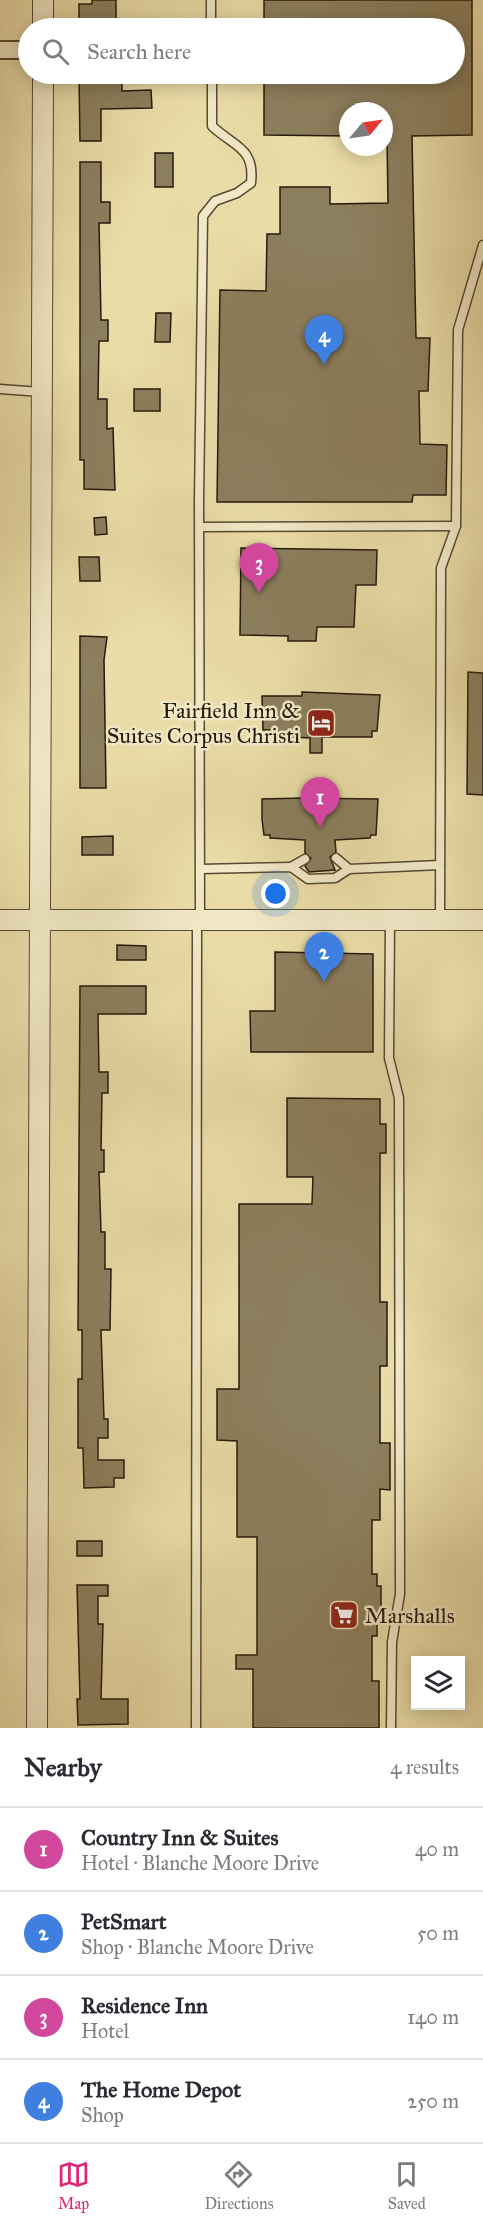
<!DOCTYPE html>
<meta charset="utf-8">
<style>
:root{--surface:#fff;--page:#f7f7f7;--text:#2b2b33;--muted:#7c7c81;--line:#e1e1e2;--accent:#db2777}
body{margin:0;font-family:"IM FELL Great Primer",serif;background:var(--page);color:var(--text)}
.controls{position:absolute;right:18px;bottom:18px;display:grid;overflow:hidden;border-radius:0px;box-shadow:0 3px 15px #0003}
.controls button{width:54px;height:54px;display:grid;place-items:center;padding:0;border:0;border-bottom:2px solid var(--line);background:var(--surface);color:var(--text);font:30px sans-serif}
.compass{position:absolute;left:339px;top:102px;width:54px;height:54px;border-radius:50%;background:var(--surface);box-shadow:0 3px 15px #0003;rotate:61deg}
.you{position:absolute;left:276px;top:894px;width:21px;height:21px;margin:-15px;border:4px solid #fff;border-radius:50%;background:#1a73e8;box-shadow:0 0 0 9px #1a73e833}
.badge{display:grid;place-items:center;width:39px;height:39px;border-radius:50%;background:var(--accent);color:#fff;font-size:20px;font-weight:700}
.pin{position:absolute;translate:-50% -50px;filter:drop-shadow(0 2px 3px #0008)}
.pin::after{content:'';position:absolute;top:32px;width:21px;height:18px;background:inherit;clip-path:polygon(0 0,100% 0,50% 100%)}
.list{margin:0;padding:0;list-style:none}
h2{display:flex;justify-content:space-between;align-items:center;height:78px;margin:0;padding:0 24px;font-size:26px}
h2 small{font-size:20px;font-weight:400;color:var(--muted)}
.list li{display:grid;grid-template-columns:39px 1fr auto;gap:18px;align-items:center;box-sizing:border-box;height:84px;padding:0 24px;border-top:2px solid var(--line)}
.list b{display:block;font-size:22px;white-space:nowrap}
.list p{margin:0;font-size:20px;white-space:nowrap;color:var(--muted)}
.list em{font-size:20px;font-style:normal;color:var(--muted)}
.icon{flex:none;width:33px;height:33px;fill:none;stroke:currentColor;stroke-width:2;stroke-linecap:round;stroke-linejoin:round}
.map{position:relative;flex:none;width:483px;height:1728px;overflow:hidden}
.search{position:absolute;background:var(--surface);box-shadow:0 3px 15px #0003;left:18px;right:18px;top:18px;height:66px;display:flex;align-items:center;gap:15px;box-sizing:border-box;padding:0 21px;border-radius:33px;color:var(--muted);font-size:22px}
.sheet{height:414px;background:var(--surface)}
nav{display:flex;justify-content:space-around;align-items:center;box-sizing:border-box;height:84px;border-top:2px solid var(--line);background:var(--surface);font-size:16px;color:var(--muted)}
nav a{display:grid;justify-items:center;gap:3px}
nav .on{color:var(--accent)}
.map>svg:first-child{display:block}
</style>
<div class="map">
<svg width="483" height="1728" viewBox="0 0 483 1728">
<rect width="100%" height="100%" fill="#eadca7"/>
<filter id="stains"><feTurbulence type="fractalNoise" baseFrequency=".00333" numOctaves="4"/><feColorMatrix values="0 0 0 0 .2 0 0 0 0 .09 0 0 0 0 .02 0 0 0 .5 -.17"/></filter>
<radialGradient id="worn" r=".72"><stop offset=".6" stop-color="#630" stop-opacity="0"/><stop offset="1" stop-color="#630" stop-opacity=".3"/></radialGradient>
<!-- building -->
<g fill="#8c7f5d" stroke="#261a0c" stroke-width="1.5">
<path d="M92,0h24v22h-37v-18h13z"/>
<path d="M264,0h208v135l-60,1 4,202h14l-2,53h-9l1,53 27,1 -1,50h-33l-1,7h-195l3,-212 46,1 1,-57h13v-47h50v17l58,-1 -1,-67h-3v-25h-36v25l-84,-1v-61h190v-46h-190z"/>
<path d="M90,74l32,1v16l29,-1 1,18 -51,1v32h-21l-1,-65h11z"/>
<rect x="155" y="153" width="18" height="34"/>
<path d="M80,162h21v40h9v21h-11l2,97h7v21h-9l-1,58h9v30l6,-1 2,62 -31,-1v-29h-4z"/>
<path d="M156,313h15l-1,29h-15z"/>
<rect x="134" y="389" width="26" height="22"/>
<path d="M106,517l1,17 -12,1 -1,-17z"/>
<path d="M241,548l136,2 -1,35h-20l-2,42h-37l-1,14h-28v-5l-48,-1z"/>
<path d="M79,557h20l1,24h-20z"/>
<path d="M80,636l27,1 -3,23 2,128h-26z"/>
<path d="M468,672l15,1v122l-16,-1z"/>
<path d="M302,692l78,3 -3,36h-5v6h-50v16h-12v-15l-41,-2v-6h-6l-1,-34h40z"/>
<path d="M303,798l75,1 -2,36h-5l-1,3 -35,2 1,12 -6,5 5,13 -26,2 -4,-6 6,-8 -6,-5v-13l-35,-2v-3h-6l-2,-16v-20z"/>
<path d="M113,836v19h-31v-18z"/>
<path d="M117,945l29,1v14h-29z"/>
<path d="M275,952l98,2v98h-122l-1,-41h25z"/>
<path d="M80,986h66v28h-48l1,58h9v21h-6l-1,57h3v22h-5l2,60h4v37h6l-1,61h-9l3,89h4v19h-10v22h26v18h-10v9l-30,1 -1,-40h-5v-69h4v-49h-4z"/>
<path d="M287,1098l93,1v25h6v29h-6v149h7v64h-7v77h10v47l-10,-1v31h-8v54h5v12h4v38h-4v12h-5v45h7v47h-126v-59h-17v-14h21v-118h-20v-96l-20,-1v-51h22v-185h73l1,-27h-26z"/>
<rect x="77" y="1541" width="25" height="15"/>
<path d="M77,1585h31v11h-10v28h5l-2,75h27v25l-50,1 -1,-26h3z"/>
</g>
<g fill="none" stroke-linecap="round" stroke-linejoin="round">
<!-- service casing -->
<g stroke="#574a33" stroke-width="11">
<g id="service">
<path d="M211,0v28"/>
<path d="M0,389l41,3"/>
<path d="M201,527l255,-1"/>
<path d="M336,858l13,11"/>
<path d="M291,867l14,-8"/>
<path d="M201,869l90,-2 17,12 27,-1 14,-9 91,-4"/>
<path d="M200,919l-1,-418 4,-285 12,-15 22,-8 14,-10c4,-36 -17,-36 -39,-57v-52"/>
<path d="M440,919l1,-351 15,-42 2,-196 25,-85"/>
<path d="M390,920l-1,138 10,40 1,496 -8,48 -1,86"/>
<path d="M196,1728l1,-809"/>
</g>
</g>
<!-- minor casing -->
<g stroke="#574a33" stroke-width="20">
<path id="minor" d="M0,50h28"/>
</g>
<!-- tertiary casing -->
<g stroke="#574a33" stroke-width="22">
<g id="tertiary">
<path d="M43,28v-28"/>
<path d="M0,920h483"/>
<path d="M37,1728l6,-1654"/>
</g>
</g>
<!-- service -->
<use href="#service" stroke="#f1e8c6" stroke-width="8"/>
<!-- minor -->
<use href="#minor" stroke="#f1e8c6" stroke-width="16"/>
<!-- tertiary -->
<use href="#tertiary" stroke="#f1e8c6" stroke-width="20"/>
</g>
<!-- icons -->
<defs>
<g id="hotel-square" transform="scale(1.5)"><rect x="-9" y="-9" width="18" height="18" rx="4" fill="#8f2418" stroke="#f1e8c6"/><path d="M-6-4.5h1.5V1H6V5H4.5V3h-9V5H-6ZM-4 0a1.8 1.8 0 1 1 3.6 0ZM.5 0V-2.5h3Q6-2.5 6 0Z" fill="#fff"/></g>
<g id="supermarket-square" transform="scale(1.5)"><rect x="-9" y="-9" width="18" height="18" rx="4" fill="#8f2418" stroke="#f1e8c6"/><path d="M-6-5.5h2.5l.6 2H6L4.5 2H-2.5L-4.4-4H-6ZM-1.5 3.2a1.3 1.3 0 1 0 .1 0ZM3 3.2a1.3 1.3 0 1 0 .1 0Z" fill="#fff"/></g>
</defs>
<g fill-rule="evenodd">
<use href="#hotel-square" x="321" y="723"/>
<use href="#supermarket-square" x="344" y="1615"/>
</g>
<g text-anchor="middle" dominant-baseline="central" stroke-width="5" stroke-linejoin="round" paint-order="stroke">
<!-- poi labels -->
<g font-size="22" fill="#261a0c" stroke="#f1e8c6" text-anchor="end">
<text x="300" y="710">Fairfield Inn &amp;<tspan x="300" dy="25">Suites Corpus Christi</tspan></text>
<text x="365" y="1615" text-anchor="start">Marshalls</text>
</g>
</g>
<rect width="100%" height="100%" filter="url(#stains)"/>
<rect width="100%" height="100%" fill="url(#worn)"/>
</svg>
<div class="controls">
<button><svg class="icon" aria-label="layers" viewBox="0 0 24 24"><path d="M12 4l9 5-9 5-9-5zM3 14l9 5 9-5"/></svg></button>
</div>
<svg class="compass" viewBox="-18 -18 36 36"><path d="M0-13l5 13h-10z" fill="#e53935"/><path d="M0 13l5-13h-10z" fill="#7c7c81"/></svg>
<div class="you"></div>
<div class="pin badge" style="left:320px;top:827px;background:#d1479c">1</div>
<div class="pin badge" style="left:324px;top:982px;background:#3f7fe0">2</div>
<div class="pin badge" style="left:259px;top:593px;background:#d1479c">3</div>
<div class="pin badge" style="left:324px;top:365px;background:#3f7fe0">4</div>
<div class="search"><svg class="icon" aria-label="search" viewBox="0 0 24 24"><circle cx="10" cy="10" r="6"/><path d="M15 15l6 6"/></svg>Search here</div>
</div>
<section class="sheet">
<h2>Nearby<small>4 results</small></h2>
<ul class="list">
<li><span class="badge" style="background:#d1479c">1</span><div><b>Country Inn &amp; Suites</b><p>Hotel · Blanche Moore Drive</p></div><em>40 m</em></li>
<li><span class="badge" style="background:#3f7fe0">2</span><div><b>PetSmart</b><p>Shop · Blanche Moore Drive</p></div><em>50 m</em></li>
<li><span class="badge" style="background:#d1479c">3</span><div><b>Residence Inn</b><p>Hotel</p></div><em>140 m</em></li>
<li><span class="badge" style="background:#3f7fe0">4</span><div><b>The Home Depot</b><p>Shop</p></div><em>250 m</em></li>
</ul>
</section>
<nav>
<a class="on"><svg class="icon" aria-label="map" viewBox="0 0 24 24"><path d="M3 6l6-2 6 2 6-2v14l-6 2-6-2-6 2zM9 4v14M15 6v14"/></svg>Map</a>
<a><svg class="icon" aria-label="directions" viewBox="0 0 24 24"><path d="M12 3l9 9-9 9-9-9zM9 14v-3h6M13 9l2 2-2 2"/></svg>Directions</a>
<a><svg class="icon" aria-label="saved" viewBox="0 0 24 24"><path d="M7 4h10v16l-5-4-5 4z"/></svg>Saved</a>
</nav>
